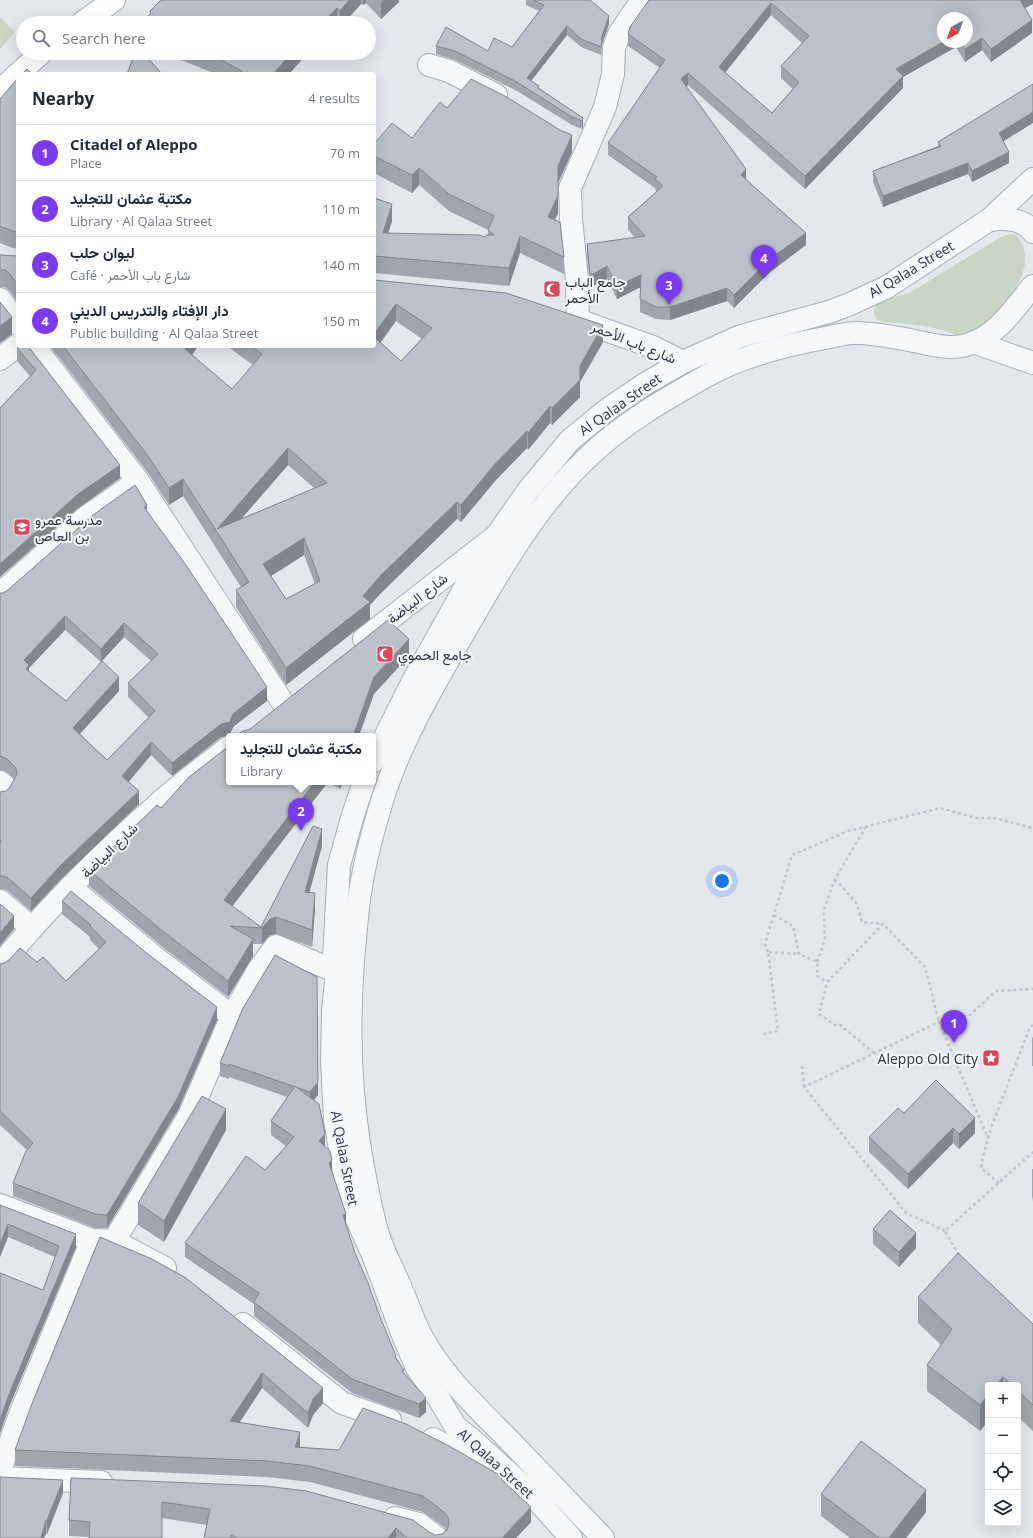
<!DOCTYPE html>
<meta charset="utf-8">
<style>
:root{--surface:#fff;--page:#f2f2f3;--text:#1f2937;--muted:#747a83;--line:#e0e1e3;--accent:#7c3aed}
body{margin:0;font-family:"Open Sans",Vazirmatn,sans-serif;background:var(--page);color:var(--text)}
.controls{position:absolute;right:12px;bottom:12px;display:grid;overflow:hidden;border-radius:4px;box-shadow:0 4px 16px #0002}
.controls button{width:36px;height:36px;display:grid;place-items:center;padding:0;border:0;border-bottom:1px solid var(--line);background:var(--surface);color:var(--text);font:20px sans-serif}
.compass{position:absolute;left:937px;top:12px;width:36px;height:36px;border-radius:50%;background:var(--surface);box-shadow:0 4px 16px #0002;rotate:221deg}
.you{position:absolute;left:722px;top:881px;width:14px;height:14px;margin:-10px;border:3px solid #fff;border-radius:50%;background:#1a73e8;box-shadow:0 0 0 6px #1a73e833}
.badge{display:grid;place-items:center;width:26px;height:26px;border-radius:50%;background:var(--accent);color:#fff;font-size:13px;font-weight:700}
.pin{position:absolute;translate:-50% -33px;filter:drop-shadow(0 1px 2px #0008)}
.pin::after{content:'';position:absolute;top:21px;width:14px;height:12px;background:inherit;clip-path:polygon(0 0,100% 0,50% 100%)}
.popup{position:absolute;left:226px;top:733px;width:150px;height:52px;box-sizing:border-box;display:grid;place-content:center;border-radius:4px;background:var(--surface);filter:drop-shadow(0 1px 3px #0005);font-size:13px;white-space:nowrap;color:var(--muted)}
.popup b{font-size:15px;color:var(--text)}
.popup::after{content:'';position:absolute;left:50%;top:100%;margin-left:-8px;border:8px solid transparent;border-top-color:var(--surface)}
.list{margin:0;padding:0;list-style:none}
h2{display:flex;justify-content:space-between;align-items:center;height:52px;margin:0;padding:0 16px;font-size:17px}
h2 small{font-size:13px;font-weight:400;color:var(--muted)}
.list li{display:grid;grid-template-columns:26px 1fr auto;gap:12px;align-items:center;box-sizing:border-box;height:56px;padding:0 16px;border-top:1px solid var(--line)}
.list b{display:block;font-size:15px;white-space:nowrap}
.list p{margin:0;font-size:13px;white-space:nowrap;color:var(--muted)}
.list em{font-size:13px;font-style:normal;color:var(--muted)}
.icon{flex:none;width:22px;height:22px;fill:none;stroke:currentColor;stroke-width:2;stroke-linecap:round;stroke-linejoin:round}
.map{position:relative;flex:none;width:1033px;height:1538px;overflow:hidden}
.search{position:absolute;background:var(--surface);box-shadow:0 4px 16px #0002;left:16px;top:16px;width:360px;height:44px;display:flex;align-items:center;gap:10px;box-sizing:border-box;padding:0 14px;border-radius:22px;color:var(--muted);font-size:15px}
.panel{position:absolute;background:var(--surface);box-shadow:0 4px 16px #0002;left:16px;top:72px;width:360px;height:276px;border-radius:4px}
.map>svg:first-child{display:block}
</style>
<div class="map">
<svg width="1033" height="1538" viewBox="0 0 1033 1538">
<rect width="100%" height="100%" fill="#e4e7ec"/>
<!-- green -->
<g fill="#c9d6c5">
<path d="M0,17l15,15 -15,17z"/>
<path d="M1015,234c18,18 10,44 -7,64 -13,15 -24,34 -45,38 -6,1 -12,-4 -17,-5 -21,-6 -43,-8 -64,-9l-5,-3 -3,-5v-4l2,-5 4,-4 29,-8 87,-53 10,-5z"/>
</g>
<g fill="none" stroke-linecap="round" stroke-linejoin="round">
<!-- minor casing -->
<g stroke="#a9aeb7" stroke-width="24">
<g id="minor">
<path d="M429,65l20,6 47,24"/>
<path d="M0,299l18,25"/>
<path d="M578,320l-1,-40 -6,-62 -1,-30 35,-81 8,-33 1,-26 5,-14 23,-34"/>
<path d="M976,343l57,20"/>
<path d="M34,346l104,135 145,222"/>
<path d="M0,359l18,-14"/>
<path d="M0,594l85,-76 53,-37"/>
<path d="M364,639l132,-103"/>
<path d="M0,782l5,4 -5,7"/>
<path d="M70,887l87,72 75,57"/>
<path d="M0,901l32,27"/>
<path d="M0,965c48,-57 101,-111 158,-161 22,-20 47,-38 71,-57"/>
<path d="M0,1205l92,35 22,1 51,27"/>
<path d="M114,1241l75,-125 43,-100 27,-47 17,-23 61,26"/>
<path d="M243,1324l99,79 48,17"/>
<path d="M433,1439l22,12 34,4"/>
<path d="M0,1470l21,-58 71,-172"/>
<path d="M0,1478l101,4"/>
<path d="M395,1518l24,6 18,14"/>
</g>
</g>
<!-- tertiary casing -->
<g stroke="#a9aeb7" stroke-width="24">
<g id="tertiary">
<path d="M989,220c15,-2 34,-2 44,12"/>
<path d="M575,319l78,28 30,15"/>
<path d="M373,761l41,-82 48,-86 35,-58 30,-43 43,-52 38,-31 37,-25 38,-22 58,-26 91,-25 18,-7 37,-17 102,-67 44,-41"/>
<path d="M364,782l-12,36 -13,47 -5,93 3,14 -4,39 -1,51 3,58 10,57 10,38 18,40 31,83 13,30 22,31 16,27 16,13 59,53 41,46"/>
<path d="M603,1538c-30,-31 -60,-63 -90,-94 -32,-33 -68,-65 -90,-105 -9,-15 -14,-33 -21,-48 -6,-16 -15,-32 -21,-48 -9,-24 -13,-51 -18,-76 -13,-71 -15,-135 -10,-207 2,-18 3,-35 5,-52 4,-37 14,-75 25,-110 18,-58 50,-111 80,-164 36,-62 72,-127 125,-177 35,-34 79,-59 122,-83 35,-19 76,-29 115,-36 11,-2 23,-6 34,-5 21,1 41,5 60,9 18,4 34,8 51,2 28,-9 45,-37 63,-58"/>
</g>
</g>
<!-- secondary casing -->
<g stroke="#a9aeb7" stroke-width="24">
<g id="secondary">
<path d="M82,23l32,-23"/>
<path d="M18,74l23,-21"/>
<path d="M0,91l18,-17"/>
</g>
</g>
<!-- path -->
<g stroke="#c2c5cb" stroke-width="2.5" stroke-dasharray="3 3" stroke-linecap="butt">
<path d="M834,881l32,-55"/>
<path d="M774,915l19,11 6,28 18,8v14l10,6"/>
<path d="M768,952l-3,-8 27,-89 56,-24 92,-23 36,10h18l39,10"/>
<path d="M817,962l8,-22 -1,-30 10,-29 5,2 18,21 5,18 21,2"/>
<path d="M763,1034l15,-3 -10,-79 31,2"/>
<path d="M874,1053l-35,-29 -4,1 -16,-11 8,-32 56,-58 42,43 14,55 31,-7 26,-24 37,-2"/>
<path d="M802,1066l2,21"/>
<path d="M999,1183l-18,-15 2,-12 8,-28 39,-101 3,-2"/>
<path d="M945,1231l-39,-18 -102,-126 135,-65 49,116"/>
<path d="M959,1255l-14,-24 88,-79"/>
</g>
<!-- minor -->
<use href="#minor" stroke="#f7f8fa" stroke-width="22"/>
<!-- tertiary -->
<use href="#tertiary" stroke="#f7f8fa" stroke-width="22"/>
<!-- secondary -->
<use href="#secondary" stroke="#fff" stroke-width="22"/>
</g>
<!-- wall -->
<g fill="#a1a5ae" fill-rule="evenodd">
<path d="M161,0h238v2l-18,17 -15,-16 -3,2 -2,-1 -17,19h-199l5,-9v-3z"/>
<path d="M526,0h64l19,24 -7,20 -1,11 -20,-8 -14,-12 -36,46 8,7 44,30v8l-1,3 -10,-4 -55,-34 -62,-31 -19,-6v-8l52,5 24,-4 27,-36 -13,-6z"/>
<path d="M649,0h384v4l-8,4 7,25 -41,29 -9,-12 -17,12 -9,-15 -53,30v11l-98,101 -117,-104 -2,2 60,92 60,66 -36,27 -36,36 -7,-7 -57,19 -14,-1 -16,-7v-25l-23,12 -10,-20 -14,7h-3l-3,-30v-12l48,-7 -7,-7v-13l28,-25 -1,-4 -47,-33v-12l52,-75 -32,-22v-12zM771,15l31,28 -21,23v12l12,11 -21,24 -47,-40zM967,18v24h-24z"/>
<path d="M164,53h144l-19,21h-74l-7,-3z"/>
<path d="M18,78v171l-5,-1 -13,-5v-144z"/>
<path d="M447,108l125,44 -14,31v30l-3,7 9,37v17l-44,-21 -11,33 -135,-13v-75l18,23 -4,12 97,4 3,-2v-5l-39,-19 -30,-26 -7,8 -38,-20v-29l38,-6z"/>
<path d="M1004,141l5,22 -37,19 -4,-8 -85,33 -10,-25v-11l65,-25v-4z"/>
<path d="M0,256h18v47l-8,-12 -5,-4h-5z"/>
<path d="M374,280l229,62 -23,40v15l-28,28 -2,-2 -22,27 -1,-2 -32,33 -34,41 -4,-3 -77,75 -10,11v14l-84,66 -50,-78v-17l5,-3 -58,-91 -14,9 -21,-32 -98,-127h148l-6,9 40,34 21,-24 -26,-19h147zM396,321l26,18 -21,22 -21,-19zM288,465l26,23 -73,31zM304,555l11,29 -29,15 -15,-23z"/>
<path d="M20,346l100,132 -43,31 -47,-133 -13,-15v-13z"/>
<path d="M147,512l120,189 -33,25 -3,5 -1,4 -9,2 -49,39 -21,-21 -22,27 10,22 -78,75 -30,32 -23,-20 -5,-2h-3v-97l6,-1 4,-4 5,-8 -8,-7 -6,-2h-1v-177h3zM65,630l36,32 23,-25 27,24 -23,22v14l21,21 -42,42 -27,-26 39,-43 -53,10 -37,-29v-4z"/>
<path d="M328,782l-96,124 29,21 61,-81 -13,46 6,17 -3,38 -36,-13 -6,1 -8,9h-9v12l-25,41 -63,-48 -76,-63v-16l72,-62z"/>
<path d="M328,782h15l-3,7z"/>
<path d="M62,901l155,119 -39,90 -71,118h-12l-82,-32v-13l14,-33 -27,-25v-161l37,-2 29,19 33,-32 -9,-9v-3l-28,-23z"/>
<path d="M243,1008l75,87 -4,5 11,47 21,78 9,28 41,105 30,54 -7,6 -67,-25 -98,-77v-12l-69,-47v-14l80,-73 21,-24 -15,-11v-14l16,-24 -58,-20v2l-9,-3v-13z"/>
<path d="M1033,1037v29h-1v-28z"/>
<path d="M904,1113l71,20 -16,16 -6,-6 -45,46 -39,-37v-15z"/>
<path d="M226,1130l-62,112 -26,-17v-22z"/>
<path d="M1032,1169h1v32l-1,-5z"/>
<path d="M0,1205l76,42 -67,160 -9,26v-160l43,17 12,-33 -47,-20 -8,20z"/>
<path d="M873,1229l43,19 -17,19 -26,-23z"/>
<path d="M100,1237l223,166 -10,12 -5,13 -46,-40 -23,35 61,24 203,33 28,42 -15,16h-312l3,-13 -45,-7 -73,19 -20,-1v-16l2,-42 358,54 6,3 7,-1 4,-4 -1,-2 -22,-16 -113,-30 -43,-5 -252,-11v-16z"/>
<path d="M918,1297l115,27v107l-15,-14v-32h-30v36l-8,10 -53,-40v-26l14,-20 -23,-22z"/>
<path d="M63,1493l-16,41h-1l-2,4h-44z"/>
<path d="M821,1494l105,18 -20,26h-56l-29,-22z"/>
</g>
<!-- shaded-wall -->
<g fill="#83868d">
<path d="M349,0h12v4l-17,19h-4v-12z"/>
<path d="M363,0h3v3l-3,2z"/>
<path d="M383,0h16v2l-18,17v-17z"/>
<path d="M1019,0h14v4l-14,7z"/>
<path d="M771,3v12l-52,65v-13z"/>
<path d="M337,8v15h-14z"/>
<path d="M609,16v8l-7,20 -1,11 1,-19z"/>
<path d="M1032,20v13l-41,29v-13z"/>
<path d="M567,26v9l-40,51v-8z"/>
<path d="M982,38v12l-17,12v-13z"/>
<path d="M943,42h13v5l-53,30v11l-98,101v-13l91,-107z"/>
<path d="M292,53h16l-19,21h-16z"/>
<path d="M688,73v12l-7,7v-13z"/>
<path d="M1033,112v11l-34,21v-11z"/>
<path d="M583,118v8l-1,3v-8z"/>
<path d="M572,135v17l-14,31v30l-10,21v-17l10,-51z"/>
<path d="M1009,152v11l-37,19v-11z"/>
<path d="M968,163v11l-85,33v-11z"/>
<path d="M419,168v17l-7,8v-18z"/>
<path d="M746,169v13l-5,-7z"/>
<path d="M392,204v17l-9,29v-17z"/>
<path d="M806,233v12l-36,27 -36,36v-13l36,-36z"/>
<path d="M520,236v17l-11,33v-18z"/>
<path d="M607,266v13l-14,7v-12z"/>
<path d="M641,275v12l-24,12v-13z"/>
<path d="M727,288v13l-57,19v-13z"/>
<path d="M396,304v17l-23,32 1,-7v-12z"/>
<path d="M12,317v17l-12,9v-17z"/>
<path d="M603,325v17l-23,40v15l-28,28v-17l28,-42z"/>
<path d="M187,346h11l-13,20v-17z"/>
<path d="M550,406v17l-22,27v-17z"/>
<path d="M527,431v17l-32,33 -34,41v-17l34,-41z"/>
<path d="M288,448v17l-66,76 -5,-12z"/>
<path d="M120,465v13l-43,31 -77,68v-13l77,-69z"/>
<path d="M183,479v17l-14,9v-17z"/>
<path d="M457,502v17l-77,75 -10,11v14l-84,66v-17l77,-72 17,-20z"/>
<path d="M147,505v13l-3,-11z"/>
<path d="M304,538v17l-41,26v-17z"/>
<path d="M65,616v14l-36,38v10l-3,4 -2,-22z"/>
<path d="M124,623v14l-23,25v-13z"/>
<path d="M409,639v17l-35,38 -15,42h-6l21,-59z"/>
<path d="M119,677v14l-46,50v-13z"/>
<path d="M267,687v14l-33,25 -3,5 -1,4 -9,2 -49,39v-13l49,-39 10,-6 3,-5z"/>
<path d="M151,742v13l-29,34v-13z"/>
<path d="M315,782h13l-104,135v-17z"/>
<path d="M340,782h3l-3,7z"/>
<path d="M139,791v13l-78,75 -30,32v-13l30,-33z"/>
<path d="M322,829v17l-17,63v-17z"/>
<path d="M315,893v16l-3,38v-17z"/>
<path d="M14,916v13l-14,17v-13z"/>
<path d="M276,917v17l-6,1 -8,9v-16l8,-9z"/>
<path d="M253,939v17l-25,41v-16z"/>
<path d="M217,1007v13l-39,90 -71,118v-13z"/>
<path d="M318,1082v13l-8,10v-13z"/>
<path d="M226,1109v21l-62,112v-21z"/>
<path d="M975,1118v15l-16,16v-15z"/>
<path d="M953,1128v15l-45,46v-15z"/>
<path d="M325,1134v14l-6,-7z"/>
<path d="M332,1160v14l-3,-11z"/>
<path d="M346,1214v14l-3,-13z"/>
<path d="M8,1224v13l-8,20v-13z"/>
<path d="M916,1233v15l-17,19v-15z"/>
<path d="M76,1234v13l-67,160 -9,26v-13l9,-26z"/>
<path d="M262,1373v15l-32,49v-16z"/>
<path d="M1003,1377v8h-7z"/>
<path d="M323,1388v15l-10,12 -5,13v-15l5,-14z"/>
<path d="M988,1395v26l-8,10v-26z"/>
<path d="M426,1398v14l-7,6v-14z"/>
<path d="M300,1432v15h-5z"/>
<path d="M63,1480v13l-16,41v-14z"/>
<path d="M926,1490v22l-20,26h-17z"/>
<path d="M531,1507v15l-15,16h-13z"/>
<path d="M46,1520v14l-2,4h-3z"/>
<path d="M396,1528v10h-8z"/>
</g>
<!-- building -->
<g fill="#bbc0ca" stroke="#83868d" fill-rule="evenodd">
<path d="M161,0h188l-9,11 -3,-3 -14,15h-178l3,-7 3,-3 -1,-2z"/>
<path d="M534,0h56l19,16 -7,20 -1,11 -20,-8 -14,-13 -40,52 12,8 -1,2 45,30 -1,3 -10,-4 -55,-35 -62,-31 -19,-5 10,-19 42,24 6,-13 18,9 32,-42z"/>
<path d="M649,0h371l12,20 -41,29 -9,-11 -17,11 -5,-7h7v-24h-24v24l-47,27 7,7 -98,100 -117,-103 -7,6 65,90 -5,6 65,58 -36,26 -36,36 -7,-7 -57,19h-14l-16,-8 1,-24 -24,11 -10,-20 -14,8h-3l-3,-30 58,-8 -17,-19 35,-31 -8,-7 2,-2 -49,-34 57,-83 -37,-26 2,-7zM771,3l38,33 -28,30 18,16 -27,31 -53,-46z"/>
<path d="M135,53h8l19,21h-35z"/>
<path d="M207,53h85l-19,21h-32l1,-3z"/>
<path d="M27,69l6,5h-11z"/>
<path d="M18,78v154l-5,-1 -13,-5v-127z"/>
<path d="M471,79l34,17 55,34 12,5 -14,31v30l-10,21 12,5 4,35 -44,-21 -11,32 -135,-12v-58l18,6 -9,29 96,2 6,2 1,-2h8l-6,-5 6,-14 -45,-22 -30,-26 -7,7 -38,-19v-12l18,-21 20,15 28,-36 7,6z"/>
<path d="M1033,84v28l-34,21 10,19 -37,19 -4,-8 -85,33 -10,-25 68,-25 -3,-4z"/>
<path d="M0,255l18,1v30l-8,-12 -5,-4h-5z"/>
<path d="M374,280l132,13 97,32 -23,41v14l-28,28 -2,-2 -22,27 -1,-2 -32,33 -34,41 -4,-3 -77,74 -17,20 7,6 -84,66 -50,-78 13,-8 -66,-103 -14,9 -21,-32 -85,-110h124l-2,3 47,40 30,-35 -11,-8h123v-9l27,24 31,-33 -36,-24 -22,30zM288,448l39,35 -110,46zM304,538l16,43 -34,18 -23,-35z"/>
<path d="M0,302l12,15 -12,9z"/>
<path d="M20,346h8l92,119 -43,30 -77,69v-156l36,-38 -19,-22z"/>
<path d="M135,485l12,20 -3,2 42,58 81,122 -33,26 -3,5 -1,4 -9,2 -49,39 -21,-21 -29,34 17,15 -78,74 -30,33 -23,-20 -5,-2h-3v-33l1,-2 -1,-1v-48l6,-1 4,-4 7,-13 -1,-6 -9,-9 -6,-3 -1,1v-164h3l5,-3 85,-75zM65,616l36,33 23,-26 34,31 -30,29 27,28 -48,49 -34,-32 46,-51 -17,-16 -36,40 -40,-32 3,-4 -5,-5z"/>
<path d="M388,620l21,19 -35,38 -21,59h-113l1,-4 9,-3z"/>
<path d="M229,746v36h86l-91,118 37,27 52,-101 9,3 -17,63 10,1 -3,37 -36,-13 -6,2 -8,9 -32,-2 23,13 -25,42 -63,-48 -76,-63 68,-65 4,3 28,-31z"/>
<path d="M71,891l78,64 68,52 -39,90 -71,118 -12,-1 -82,-31 13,-32 7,-8 -33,-32v-147l4,-1 5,-3 11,-12 17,14 6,-5 23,24 40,-39 -16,-16 1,-1 -29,-24z"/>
<path d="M0,904l14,12 -14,17z"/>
<path d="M275,955l42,22 1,105 -8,10 -81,-28v2l-9,-3 23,-55z"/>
<path d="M936,1080l39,38 -16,16 -6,-6 -45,46 -39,-37 29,-29 6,5z"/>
<path d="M295,1086l24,18 6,30 -6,7 11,10 2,9 -3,3 17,51 -3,1 12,38 13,30 11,31 17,42 -1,1 9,13 -2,1 24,27 -7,6 -67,-25 -98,-77 5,-9 -74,-50 61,-87 19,14 29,-33 -23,-16z"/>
<path d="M202,1096l24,13 -62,112 -26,-18z"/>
<path d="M0,1205l76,29 -67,160 -9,26v-147l43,17 16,-44 -51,-22 -8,20z"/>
<path d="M890,1210l26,23 -17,19 -26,-23z"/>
<path d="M100,1237l52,22 34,19 137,110 -10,11 -5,14 -46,-40 -32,48 70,11 -5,15 44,3 24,-42 43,16 45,23 52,30 -2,2 30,28 -28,30v1h-96l-11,-10 -8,10h-151l-6,-3v3h-27l6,-29 -48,-7v36h-73l1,-16 -21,-2 2,-42 194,8 41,5 107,29 16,12 6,3 7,-1 5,-4 2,-6 -1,-7 -3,-4 -22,-17 -113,-30 -43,-5 -252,-11 18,-49z"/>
<path d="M958,1253l75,71v81l-15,-14v-6h-6l-9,-8 -7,8h-8v10l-8,10 -53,-40 25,-36 -34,-32z"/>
<path d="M861,1441l65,49 -37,48h-10l-58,-44z"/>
<path d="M0,1477l63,3 -16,40h-1l-5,18h-41z"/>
</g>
<!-- icons -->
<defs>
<g id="mosque-square" transform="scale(0.9)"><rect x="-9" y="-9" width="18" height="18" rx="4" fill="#d1495b" stroke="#f4f6f9"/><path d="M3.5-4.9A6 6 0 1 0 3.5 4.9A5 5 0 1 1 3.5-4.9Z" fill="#fff"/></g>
<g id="school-square" transform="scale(0.9)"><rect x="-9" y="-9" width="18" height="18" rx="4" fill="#d1495b" stroke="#f4f6f9"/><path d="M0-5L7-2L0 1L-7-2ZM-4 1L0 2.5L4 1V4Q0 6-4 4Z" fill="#fff"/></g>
<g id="sight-square" transform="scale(0.9)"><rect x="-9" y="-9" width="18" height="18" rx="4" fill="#d1495b" stroke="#f4f6f9"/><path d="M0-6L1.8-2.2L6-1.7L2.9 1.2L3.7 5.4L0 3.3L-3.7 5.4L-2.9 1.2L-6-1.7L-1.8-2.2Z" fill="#fff"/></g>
</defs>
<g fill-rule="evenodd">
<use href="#mosque-square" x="552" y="289"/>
<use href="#school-square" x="22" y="527"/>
<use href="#mosque-square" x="385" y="654"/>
<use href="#sight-square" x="991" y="1058"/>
</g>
<g text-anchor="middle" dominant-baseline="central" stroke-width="4" stroke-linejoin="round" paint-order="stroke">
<!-- street labels -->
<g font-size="14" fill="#2b3445" stroke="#f4f6f9">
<text transform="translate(911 269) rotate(-31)">Al Qalaa Street</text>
<text transform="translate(634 342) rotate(22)">شارع باب الأحمر</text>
<text transform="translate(620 404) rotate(-35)">Al Qalaa Street</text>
<text transform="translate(417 598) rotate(-38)">شارع البياضة</text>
<text transform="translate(109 850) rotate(-44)">شارع البياضة</text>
<text transform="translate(345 1158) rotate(79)">Al Qalaa Street</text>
<text transform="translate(496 1463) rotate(42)">Al Qalaa Street</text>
</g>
<!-- poi labels -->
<g font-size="14" fill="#2b3445" stroke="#f4f6f9" text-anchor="start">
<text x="565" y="281">جامع الباب<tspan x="565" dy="16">الأحمر</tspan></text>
<text x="35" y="519">مدرسة عمرو<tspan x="35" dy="16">بن العاص</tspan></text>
<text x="398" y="654">جامع الحموي</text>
<text x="978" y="1058" text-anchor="end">Aleppo Old City</text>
</g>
</g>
</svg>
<div class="controls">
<button>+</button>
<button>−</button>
<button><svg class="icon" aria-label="locate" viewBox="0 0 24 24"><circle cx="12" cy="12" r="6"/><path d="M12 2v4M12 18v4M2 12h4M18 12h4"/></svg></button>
<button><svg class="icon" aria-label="layers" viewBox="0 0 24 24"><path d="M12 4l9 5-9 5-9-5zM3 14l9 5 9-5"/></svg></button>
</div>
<svg class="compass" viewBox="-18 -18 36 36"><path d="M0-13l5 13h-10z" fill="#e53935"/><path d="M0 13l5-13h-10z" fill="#747a83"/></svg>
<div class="you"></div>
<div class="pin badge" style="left:954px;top:1043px">1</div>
<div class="pin badge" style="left:301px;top:831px">2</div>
<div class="popup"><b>مكتبة عثمان للتجليد</b>Library</div>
<div class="pin badge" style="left:669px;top:305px">3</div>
<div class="pin badge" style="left:764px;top:278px">4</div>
<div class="search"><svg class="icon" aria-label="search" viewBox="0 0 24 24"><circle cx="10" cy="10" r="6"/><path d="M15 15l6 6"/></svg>Search here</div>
<section class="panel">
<h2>Nearby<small>4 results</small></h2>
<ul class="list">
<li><span class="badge">1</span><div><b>Citadel of Aleppo</b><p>Place</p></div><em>70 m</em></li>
<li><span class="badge">2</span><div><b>مكتبة عثمان للتجليد</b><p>Library · Al Qalaa Street</p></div><em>110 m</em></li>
<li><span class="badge">3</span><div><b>ليوان حلب</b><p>Café · شارع باب الأحمر</p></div><em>140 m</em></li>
<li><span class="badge">4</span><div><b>دار الإفتاء والتدريس الديني</b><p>Public building · Al Qalaa Street</p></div><em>150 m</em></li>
</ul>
</section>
</div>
